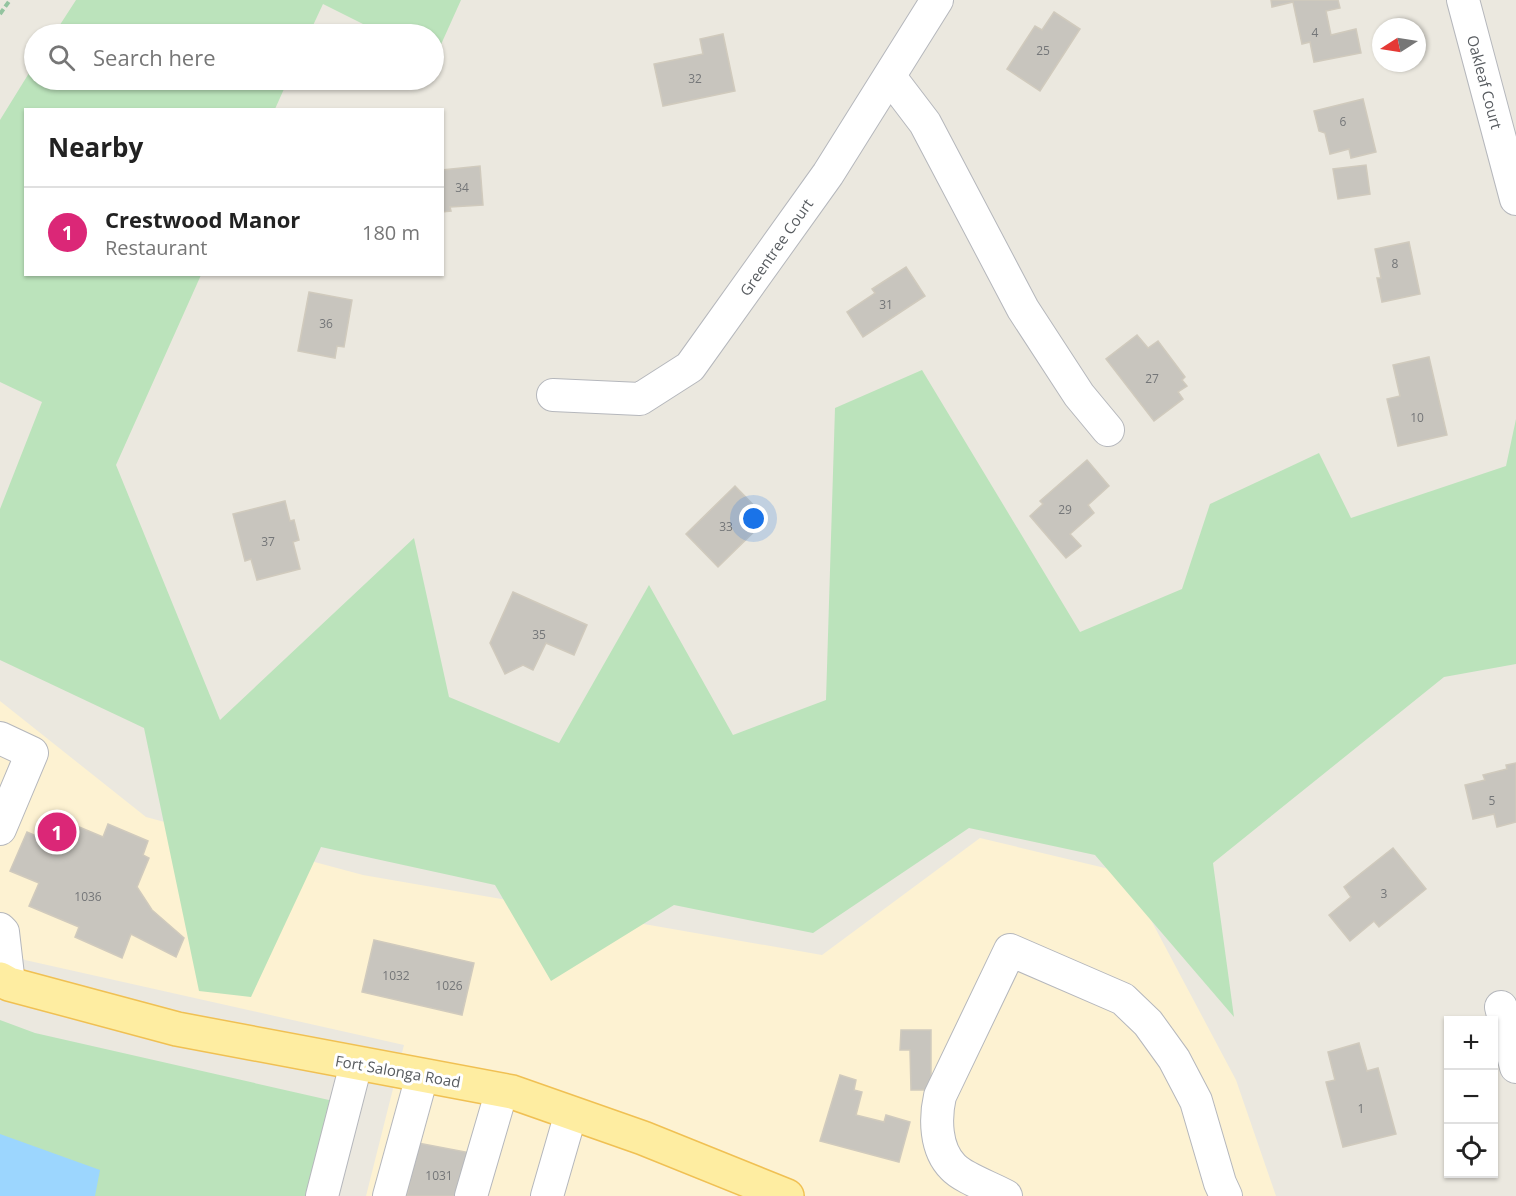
<!DOCTYPE html>
<meta charset="utf-8">
<style>
:root{--surface:#fff;--page:#f2f2f2;--text:#222;--muted:#767676;--line:#e0e0e0;--accent:#db2777}
body{margin:0;font-family:"Open Sans",sans-serif;background:var(--page);color:var(--text)}
.controls{position:absolute;right:18px;bottom:18px;display:grid;overflow:hidden;border-radius:0px;box-shadow:0 2px 4px #0004}
.controls button{width:54px;height:54px;display:grid;place-items:center;padding:0;border:0;border-bottom:2px solid var(--line);background:var(--surface);color:var(--text);font:30px sans-serif}
.compass{position:absolute;left:1372px;top:18px;width:54px;height:54px;border-radius:50%;background:var(--surface);box-shadow:0 2px 4px #0004;rotate:258deg}
.you{position:absolute;left:754px;top:519px;width:21px;height:21px;margin:-15px;border:4px solid #fff;border-radius:50%;background:#1a73e8;box-shadow:0 0 0 9px #1a73e833}
.badge{display:grid;place-items:center;width:39px;height:39px;border-radius:50%;background:var(--accent);color:#fff;font-size:20px;font-weight:700}
.pin{position:absolute;translate:-50% -50%;border:3px solid #fff;box-shadow:0 2px 6px #0006}
.list{margin:0;padding:0;list-style:none}
h2{display:flex;justify-content:space-between;align-items:center;height:78px;margin:0;padding:0 24px;font-size:26px}
h2 small{font-size:20px;font-weight:400;color:var(--muted)}
.list li{display:grid;grid-template-columns:39px 1fr auto;gap:18px;align-items:center;box-sizing:border-box;height:90px;padding:0 24px;border-top:2px solid var(--line)}
.list b{display:block;font-size:22px;white-space:nowrap}
.list p{margin:0;font-size:20px;white-space:nowrap;color:var(--muted)}
.list em{font-size:20px;font-style:normal;color:var(--muted)}
.icon{flex:none;width:33px;height:33px;fill:none;stroke:currentColor;stroke-width:2;stroke-linecap:round;stroke-linejoin:round}
.map{position:relative;flex:none;width:1516px;height:1196px;overflow:hidden}
.search{position:absolute;background:var(--surface);box-shadow:0 2px 4px #0004;left:24px;top:24px;width:420px;height:66px;display:flex;align-items:center;gap:15px;box-sizing:border-box;padding:0 21px;border-radius:33px;color:var(--muted);font-size:22px}
.panel{position:absolute;background:var(--surface);box-shadow:0 2px 4px #0004;left:24px;top:108px;width:420px;height:168px;border-radius:0px}
.map>svg:first-child{display:block}
</style>
<div class="map">
<svg width="1516" height="1196" viewBox="0 0 1516 1196">
<rect width="100%" height="100%" fill="#ebe8df"/>
<!-- commercial -->
<path fill="#fdf2d2" d="M0,701l146,116 217,58 459,80 158,-117 146,35 110,207 40,116h-910l38,-151 -379,-85 -25,-15z"/>
<!-- green -->
<g fill="#bbe3bb">
<path d="M76,0h385l-27,60v-26h-51l-60,-30 -14,30h-255z"/>
<path d="M34,65v15h254l-13,29 -249,1v164l175,1 -85,190 104,255 194,-182 35,159 110,46 90,-158 84,150 93,-35 9,-292 87,-38 158,262 102,-43 28,-85 109,-51 32,65 155,-52 10,-47v245l-72,13 -231,186 21,154 -139,-162 -126,-27 -156,105 -139,-28 -123,76 -56,-96 -174,-38 -70,150 -52,-6 -55,-263 -144,-68v-151l42,-107 -42,-20v-262z"/>
<path d="M0,1020l35,13 316,72 -22,91h-329z"/>
</g>
<!-- water -->
<path fill="#9cd6fe" d="M0,1134l100,36 -5,26h-95z"/>
<!-- building -->
<g fill="#c8c5be" stroke="#d0cabd" stroke-width="1.5">
<path d="M1271,0h67l2,8 -14,3 5,24 25,-6 5,24 -47,9 -4,-20 -8,2 -9,-42 -21,5z"/>
<path d="M1054,12l26,17 -40,62 -33,-22 28,-43 7,4z"/>
<path d="M723,34l12,57 -72,15 -9,-42 49,-10 -3,-15z"/>
<path d="M1363,99l13,53 -25,6 -2,-9 -19,5 -5,-21 -6,-2 -5,-20z"/>
<path d="M1366,165l4,29 -32,5 -5,-30z"/>
<path d="M480,166l3,39 -33,2 1,4 -9,1v-42z"/>
<path d="M1409,242l11,52 -38,8 -5,-24h4l-6,-29z"/>
<path d="M906,267l19,29 -62,41 -16,-25 28,-19 -3,-4z"/>
<path d="M309,292l43,8 -8,47 -7,-1 -2,12 -37,-7z"/>
<path d="M1137,335l11,13 10,-7 27,36 -3,3 5,6 -9,6 5,7 -29,22 -48,-62z"/>
<path d="M1429,357l18,78 -49,11 -11,-47 13,-3 -7,-31z"/>
<path d="M1087,460l22,26 -21,19 6,8 -24,21 11,12 -15,12 -36,-42 13,-12 -3,-3z"/>
<path d="M735,486l32,33 -49,48 -32,-33z"/>
<path d="M285,501l5,20 4,-1 5,20 -6,2 7,27 -43,11 -6,-21 -6,2 -12,-47z"/>
<path d="M513,592l74,33 -13,30 -28,-12 -13,27 -10,-5 -18,9 -15,-31z"/>
<path d="M1516,763v59l-19,5 -3,-13 -21,5 -8,-34 20,-5 -2,-5 24,-6 -1,-4z"/>
<path d="M60,819l43,18 5,-13 40,17 -5,14 6,3 -12,29 15,23 32,28 -8,19 -45,-23 -9,24 -47,-21 4,-10 -50,-21 10,-23 -29,-12 17,-39 23,10z"/>
<path d="M1393,848l33,41 -47,38 -5,-6 -24,20 -21,-26 22,-18 -7,-10z"/>
<path d="M374,940l100,23 -12,52 -100,-23z"/>
<path d="M901,1030h30v60h-20l-1,-40h-10z"/>
<path d="M1359,1043l8,28 11,-3 18,66 -53,13 -17,-65 9,-2 -7,-28z"/>
<path d="M840,1075l16,5 -2,10 8,2 -6,23 28,7 2,-7 24,7 -11,40 -79,-21z"/>
<path d="M418,1143l53,10 -8,43h-56z"/>
</g>
<g fill="none" stroke-linecap="round" stroke-linejoin="round">
<!-- minor casing -->
<g stroke="#b5b7bc" stroke-width="34">
<g id="minor">
<path d="M1463,0l53,199"/>
<path d="M890,77l35,46 98,186 56,86 29,35"/>
<path d="M553,395l87,4 50,-32 138,-193 109,-174"/>
<path d="M0,738l32,15 -32,76"/>
<path d="M0,929l3,3 6,52"/>
<path d="M1501,1007l15,60"/>
<path d="M322,1196l34,-132"/>
<path d="M389,1196l33,-120"/>
<path d="M471,1196l31,-106"/>
<path d="M547,1196l24,-83"/>
<path d="M1006,1196c-14,-8 -43,-18 -53,-29 -18,-18 -18,-49 -13,-71l70,-146 113,49 25,24 26,36 22,42 24,82 6,13"/>
</g>
</g>
<!-- major casing -->
<g stroke="#f0c053" stroke-width="36">
<path id="major" d="M0,979l9,5 168,45 335,63 131,46 144,58"/>
</g>
<!-- path -->
<path stroke="#94c4a0" stroke-width="4" stroke-dasharray="6 3" stroke-linecap="butt" d="M0,14l10,-14"/>
<!-- minor -->
<use href="#minor" stroke="#fff" stroke-width="32"/>
<!-- major -->
<use href="#major" stroke="#feeda1" stroke-width="33"/>
</g>
<g text-anchor="middle" dominant-baseline="central" stroke-width="6" stroke-linejoin="round" paint-order="stroke">
<!-- number labels -->
<g font-size="12" fill="#747678">
<text x="1315" y="32">4</text>
<text x="1043" y="50">25</text>
<text x="695" y="78">32</text>
<text x="1343" y="121">6</text>
<text x="462" y="187">34</text>
<text x="1395" y="263">8</text>
<text x="886" y="304">31</text>
<text x="326" y="323">36</text>
<text x="1152" y="378">27</text>
<text x="1417" y="417">10</text>
<text x="1065" y="509">29</text>
<text x="726" y="526">33</text>
<text x="268" y="541">37</text>
<text x="539" y="634">35</text>
<text x="1492" y="800">5</text>
<text x="1384" y="893">3</text>
<text x="88" y="896">1036</text>
<text x="396" y="975">1032</text>
<text x="449" y="985">1026</text>
<text x="1361" y="1108">1</text>
<text x="439" y="1175">1031</text>
</g>
<!-- street labels -->
<g font-size="15" fill="#585c60" stroke="#fff">
<text transform="translate(1485 82) rotate(75)">Oakleaf Court</text>
<text transform="translate(776 247) rotate(-55)">Greentree Court</text>
<text transform="translate(398 1071) rotate(10)">Fort Salonga Road</text>
</g>
</g>
</svg>
<div class="controls">
<button>+</button>
<button>−</button>
<button><svg class="icon" aria-label="locate" viewBox="0 0 24 24"><circle cx="12" cy="12" r="6"/><path d="M12 2v4M12 18v4M2 12h4M18 12h4"/></svg></button>
</div>
<svg class="compass" viewBox="-18 -18 36 36"><path d="M0-13l5 13h-10z" fill="#e53935"/><path d="M0 13l5-13h-10z" fill="#767676"/></svg>
<div class="you"></div>
<div class="pin badge" style="left:57px;top:832px">1</div>
<div class="search"><svg class="icon" aria-label="search" viewBox="0 0 24 24"><circle cx="10" cy="10" r="6"/><path d="M15 15l6 6"/></svg>Search here</div>
<section class="panel">
<h2>Nearby<small></small></h2>
<ul class="list">
<li><span class="badge">1</span><div><b>Crestwood Manor</b><p>Restaurant</p></div><em>180 m</em></li>
</ul>
</section>
</div>
